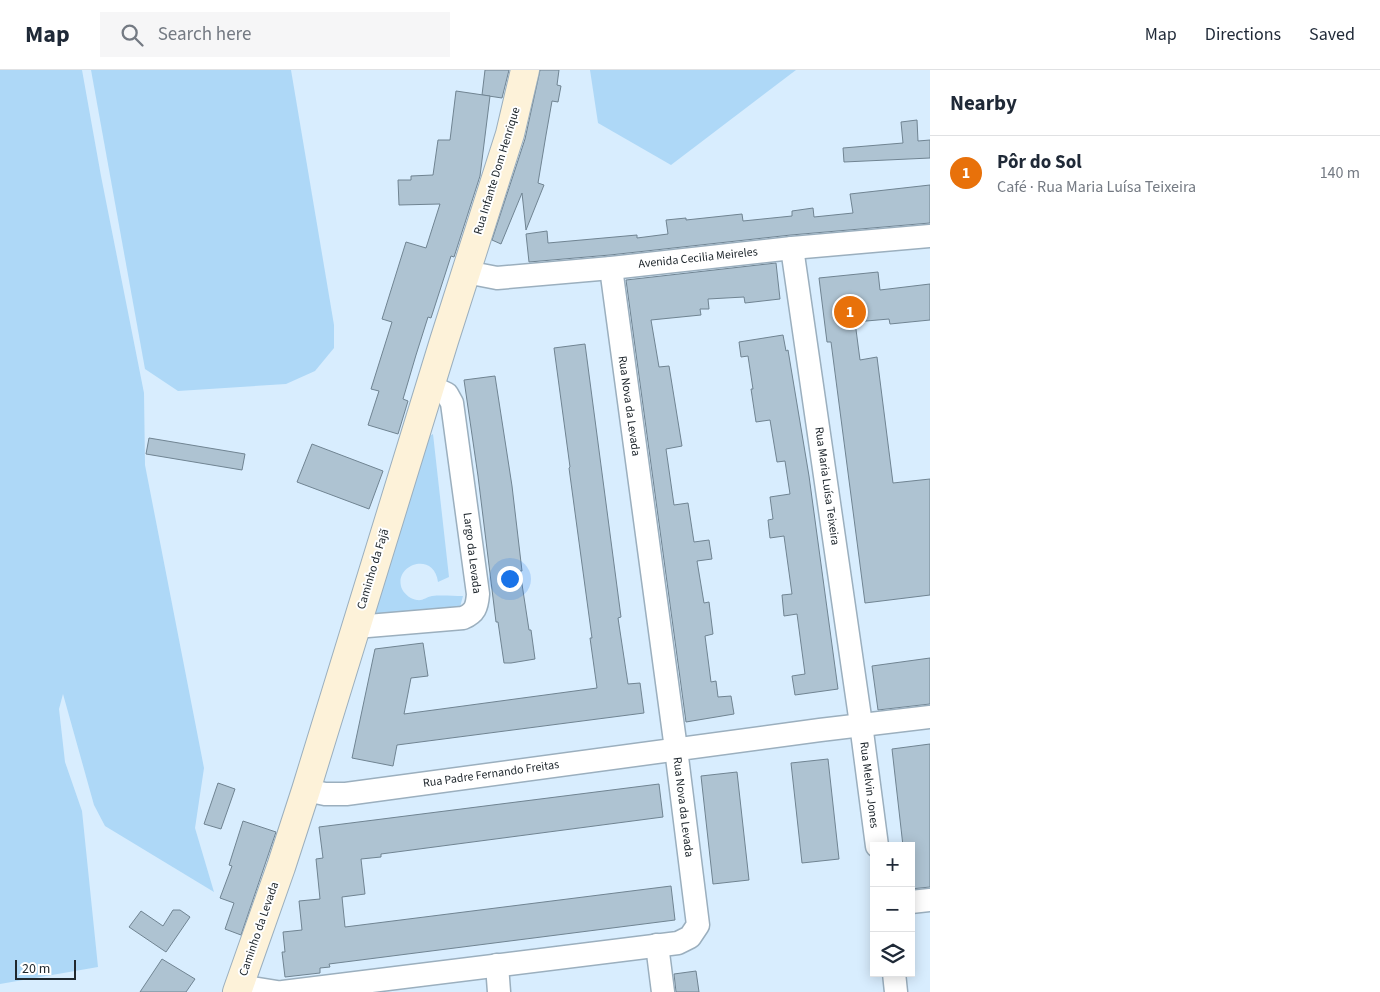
<!DOCTYPE html>
<meta charset="utf-8">
<style>
:root{--surface:#fff;--page:#f6f6f7;--text:#1f2937;--muted:#747a83;--line:#e0e1e3;--accent:#7c6636}
body{margin:0;font-family:"Source Sans 3",sans-serif;background:var(--page);color:var(--text)}
.controls{position:absolute;right:15px;bottom:15px;display:grid;overflow:hidden;border-radius:0px;box-shadow:0 2px 12px #0003}
.controls button{width:45px;height:45px;display:grid;place-items:center;padding:0;border:0;border-bottom:1px solid var(--line);background:var(--surface);color:var(--text);font:25px sans-serif}
.scale{position:absolute;left:15px;bottom:12px;width:61px;box-sizing:border-box;padding-left:5px;border:2px solid #20282e;border-top:0;font-size:14px;line-height:18px;white-space:nowrap;color:#20282e;-webkit-text-stroke:4px #fff;paint-order:stroke}
.you{position:absolute;left:509px;top:508px;width:18px;height:18px;margin:-12px;border:4px solid #fff;border-radius:50%;background:#1a73e8;box-shadow:0 0 0 8px #1a73e833}
.badge{display:grid;place-items:center;width:32px;height:32px;border-radius:50%;background:var(--accent);color:#fff;font-size:16px;font-weight:700}
.pin{position:absolute;translate:-50% -50%;border:2px solid #fff;box-shadow:0 1px 5px #0006}
.list{margin:0;padding:0;list-style:none}
h2{display:flex;justify-content:space-between;align-items:center;height:65px;margin:0;padding:0 20px;font-size:21px}
h2 small{font-size:16px;font-weight:400;color:var(--muted)}
.list li{display:grid;grid-template-columns:32px 1fr auto;gap:15px;align-items:center;box-sizing:border-box;height:75px;padding:0 20px;border-top:1px solid var(--line)}
.list b{display:block;font-size:19px;white-space:nowrap}
.list p{margin:0;font-size:16px;white-space:nowrap;color:var(--muted)}
.list em{font-size:16px;font-style:normal;color:var(--muted)}
.icon{flex:none;width:28px;height:28px;fill:none;stroke:currentColor;stroke-width:2;stroke-linecap:round;stroke-linejoin:round}
.map{position:relative;flex:none;width:930px;height:922px;overflow:hidden}
header{display:flex;align-items:center;gap:30px;box-sizing:border-box;height:70px;padding:0 25px;background:var(--surface);border-bottom:1px solid var(--line)}
header strong{font-size:24px}
nav{display:flex;gap:28px;margin-inline-start:auto;font-size:18px}
.search{width:350px;height:45px;background:var(--page);display:flex;align-items:center;gap:12px;box-sizing:border-box;padding:0 18px;border-radius:0px;color:var(--muted);font-size:19px}
main{display:flex}
aside{flex:1;background:var(--surface)}
.map>svg:first-child{display:block}
</style>
<header>
<strong>Map</strong>
<div class="search"><svg class="icon" aria-label="search" viewBox="0 0 24 24"><circle cx="10" cy="10" r="6"/><path d="M15 15l6 6"/></svg>Search here</div>
<nav><a>Map</a><a>Directions</a><a>Saved</a></nav>
</header>
<main>
<div class="map">
<svg width="930" height="922" viewBox="0 0 930 922">
<rect width="100%" height="100%" fill="#d8edfe"/>
<!-- green -->
<g fill="#aed8f7">
<path d="M0,0h82l19,106 43,217 1,72 59,303 -9,60 19,64 -109,-66 -11,-21 -31,-111 -4,15 6,53 17,49 16,156 -98,17z"/>
<path d="M91,0h200l43,255v23l-19,23 -29,13 -108,7 -33,-22z"/>
<path d="M590,0h206l-125,95 -73,-42z"/>
<path d="M433,364l16,143 -11,5c-4,-32 -46,-17 -36,7 3,6 9,10 15,11 6,1 9,-3 15,-4 9,-1 21,0 31,0l-3,11 -80,12 -8,-5 54,-176z"/>
</g>
<!-- building -->
<g fill="#aec3d2" stroke="#708492">
<path d="M485,0h24l-7,28 -20,-3z"/>
<path d="M540,0h19l-2,15 4,1 -3,16 -6,-1 -6,34 -8,48 6,2 -18,45 -4,-37 -21,51 -9,-4 33,-101z"/>
<path d="M456,21l34,5 -10,80 -26,81 -3,-1 -20,62 -3,-1 -12,38 -13,44 5,2 -10,33 -30,-9 11,-34 -8,-2 21,-67 -10,-3 24,-77 20,6 14,-44 -41,1 -1,-25h13v-4l22,-1 5,-35h12z"/>
<path d="M917,50l1,21 12,-1v18l-86,4 -1,-14 60,-5 -2,-21z"/>
<path d="M930,115v38l-139,12 -181,20 -81,7 -3,-28 21,-3 1,12 89,-8v3l31,-4 -2,-14 20,-2v2l56,-6 1,7 49,-5v-5l21,-3 1,9 39,-4 -3,-19z"/>
<path d="M776,193l4,36 -35,4 -1,-6 -36,2 1,10h-9l1,6 -50,5 8,47 10,-1 13,80 -16,3 8,56 14,-2 6,39 15,-2 3,19 -15,2 7,42 5,-1 4,32 -8,2 6,46 5,-1 2,16 13,-1 3,18 -48,8 -60,-442z"/>
<path d="M878,202l2,18 50,-6v36l-40,4 -1,-5 -34,3 5,38 17,-3 16,126 37,-4v116l-65,8 -34,-261h-4l-8,-64z"/>
<path d="M783,265l3,16 2,-1 21,126 29,213 -43,6 -3,-19 13,-2 -8,-60 -13,2 -2,-21 10,-1 -8,-58 -14,2 -2,-18 5,-1 -3,-22 20,-3 -5,-33 -8,1 -7,-42 -14,2 -5,-33h2l-5,-33 -7,1 -2,-15z"/>
<path d="M585,274l36,273 -3,1 10,66 12,-1 4,30 -247,32 -4,21 -41,-8 23,-109 48,-6 5,33 -17,2 -7,36 193,-26 -7,-50h2l-23,-170 1,-1 -16,-119z"/>
<path d="M495,306l17,110 10,85h-2l9,59h2l4,29 -24,4h-7l-6,-41h-2l-18,-146 -14,-96z"/>
<path d="M149,368l96,16 -3,16 -96,-16z"/>
<path d="M312,374l71,27 -14,38 -72,-27z"/>
<path d="M930,588v46l-52,6 -6,-44z"/>
<path d="M930,674v143l-19,2v-43h-8l-11,-97z"/>
<path d="M828,689l11,100 -37,4 -11,-100z"/>
<path d="M737,702l12,108 -36,4 -12,-108z"/>
<path d="M218,713l17,6 -14,40 -17,-5z"/>
<path d="M659,714l4,33 -282,37v3l-20,2 4,35 -23,3 3,30 326,-41 4,34 -346,44 1,3 -10,1v5l-35,4 -3,-25h3l-2,-20 19,-2 -3,-29 21,-2 -4,-40 7,-1 -4,-31z"/>
<path d="M243,751l33,11 -35,103 -16,-6 9,-26 -14,-5 12,-32 -3,-1z"/>
<path d="M173,840h7l10,7 -24,35 -37,-25 12,-16 22,15z"/>
<path d="M162,889l33,20 -9,13h-46z"/>
<path d="M696,901l3,21h-23l-2,-18z"/>
</g>
<g fill="none" stroke-linecap="round" stroke-linejoin="round">
<!-- street casing -->
<g stroke="#9bafbe" stroke-width="25">
<g id="street">
<path d="M792,178l69,476 16,122"/>
<path d="M466,202l31,6 114,-10 181,-20 138,-12"/>
<path d="M356,557l107,-9c12,-5 14,-11 15,-24l-26,-191 -5,-9 -17,-8"/>
<path d="M306,720l19,4h21l474,-64 110,-13"/>
<path d="M911,832l19,-2"/>
<path d="M657,875l6,47"/>
<path d="M497,895l2,27"/>
<path d="M894,903l2,19"/>
<path d="M239,916l38,6"/>
<path d="M283,922l395,-49 12,-6 8,-12 -22,-176 -65,-481"/>
</g>
</g>
<!-- secondary casing -->
<g stroke="#9bafbe" stroke-width="30">
<path id="secondary" d="M237,922l44,-125 25,-77 138,-449 66,-207 15,-64"/>
</g>
<!-- street -->
<use href="#street" stroke="#fff" stroke-width="22"/>
<!-- secondary -->
<use href="#secondary" stroke="#fdf2d9" stroke-width="28"/>
</g>
<g text-anchor="middle" dominant-baseline="central" stroke-width="4" stroke-linejoin="round" paint-order="stroke">
<!-- street labels -->
<g font-size="12" fill="#20282e" stroke="#fff">
<text transform="translate(497 101) rotate(-73)">Rua Infante Dom Henrique</text>
<text transform="translate(698 188) rotate(-6)">Avenida Cecilia Meireles</text>
<text transform="translate(629 336) rotate(82)">Rua Nova da Levada</text>
<text transform="translate(827 416) rotate(82)">Rua Maria Luísa Teixeira</text>
<text transform="translate(472 483) rotate(83)">Largo da Levada</text>
<text transform="translate(373 499) rotate(-73)">Caminho da Fajã</text>
<text transform="translate(491 704) rotate(-8)">Rua Padre Fernando Freitas</text>
<text transform="translate(869 715) rotate(83)">Rua Melvin Jones</text>
<text transform="translate(683 737) rotate(83)">Rua Nova da Levada</text>
<text transform="translate(259 859) rotate(-71)">Caminho da Levada</text>
</g>
</g>
</svg>
<div class="controls">
<button>+</button>
<button>−</button>
<button><svg class="icon" aria-label="layers" viewBox="0 0 24 24"><path d="M12 4l9 5-9 5-9-5zM3 14l9 5 9-5"/></svg></button>
</div>
<div class="scale">20 m</div>
<div class="you"></div>
<div class="pin badge" style="left:850px;top:242px;background:#e8710a">1</div>
</div>
<aside>
<h2>Nearby<small></small></h2>
<ul class="list">
<li><span class="badge" style="background:#e8710a">1</span><div><b>Pôr do Sol</b><p>Café · Rua Maria Luísa Teixeira</p></div><em>140 m</em></li>
</ul>
</aside>
</main>
